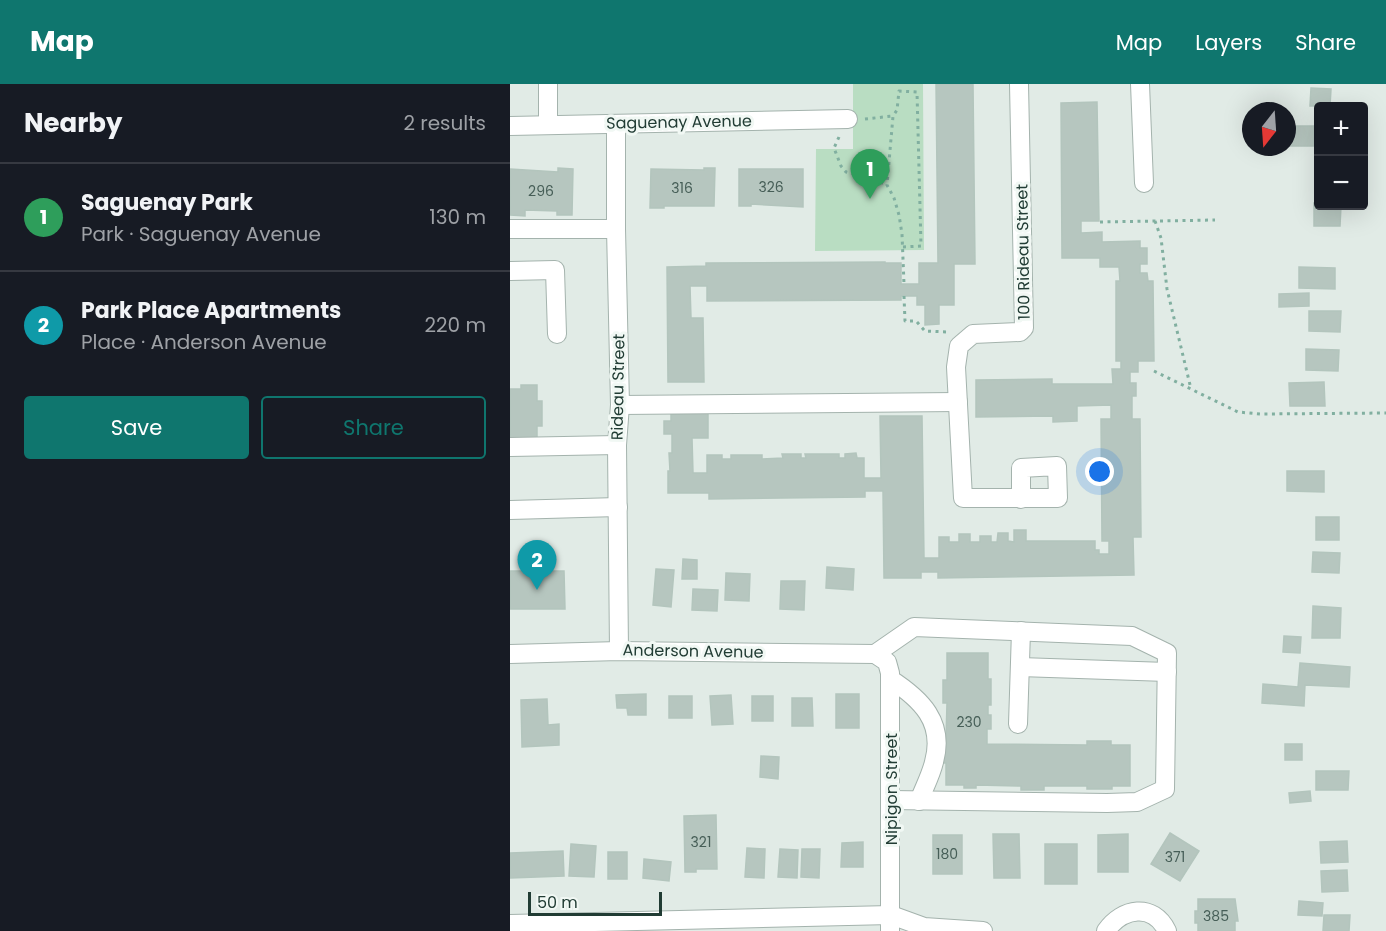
<!DOCTYPE html>
<meta charset="utf-8">
<style>
:root{--surface:#171b24;--page:#242831;--text:#f1f3f6;--muted:#9ea1a6;--line:#363941;--accent:#0f766e}
body{margin:0;font-family:Poppins,sans-serif;background:var(--page);color:var(--text)}
.controls{position:absolute;right:18px;top:18px;display:grid;overflow:hidden;border-radius:6px;box-shadow:0 6px 24px #0002}
.controls button{width:54px;height:54px;display:grid;place-items:center;padding:0;border:0;border-bottom:2px solid var(--line);background:var(--surface);color:var(--text);font:30px sans-serif}
.compass{position:absolute;left:732px;top:18px;width:54px;height:54px;border-radius:50%;background:var(--surface);box-shadow:0 6px 24px #0002;rotate:197deg}
.scale{position:absolute;left:18px;bottom:15px;width:134px;box-sizing:border-box;padding-left:6px;border:3px solid #213c34;border-top:0;font-size:16px;line-height:21px;white-space:nowrap;color:#213c34;-webkit-text-stroke:4px #f1f8f4;paint-order:stroke}
.you{position:absolute;left:590px;top:388px;width:21px;height:21px;margin:-15px;border:4px solid #fff;border-radius:50%;background:#1a73e8;box-shadow:0 0 0 9px #1a73e833}
.badge{display:grid;place-items:center;width:39px;height:39px;border-radius:50%;background:var(--accent);color:#fff;font-size:20px;font-weight:700}
.pin{position:absolute;translate:-50% -50px;filter:drop-shadow(0 2px 3px #0008)}
.pin::after{content:'';position:absolute;top:32px;width:21px;height:18px;background:inherit;clip-path:polygon(0 0,100% 0,50% 100%)}
.list{margin:0;padding:0;list-style:none}
h2{display:flex;justify-content:space-between;align-items:center;height:78px;margin:0;padding:0 24px;font-size:26px}
h2 small{font-size:20px;font-weight:400;color:var(--muted)}
.list li{display:grid;grid-template-columns:39px 1fr auto;gap:18px;align-items:center;box-sizing:border-box;height:108px;padding:0 24px;border-top:2px solid var(--line)}
.list b{display:block;font-size:22px;white-space:nowrap}
.list p{margin:0;font-size:20px;white-space:nowrap;color:var(--muted)}
.list em{font-size:20px;font-style:normal;color:var(--muted)}
.actions{display:flex;gap:12px;padding:18px 24px}
.actions a{flex:1;padding:14px 0;border:2px solid var(--accent);border-radius:6px;text-align:center;font-size:21px;color:var(--accent)}
.actions .main{background:var(--accent);color:#fff}
.map{position:relative;flex:none;width:876px;height:847px;overflow:hidden}
header{display:flex;align-items:center;gap:36px;box-sizing:border-box;height:84px;padding:0 30px;background:var(--accent);color:#fff}
header strong{font-size:28px}
nav{display:flex;gap:33px;margin-inline-start:auto;font-size:21px}
main{display:flex}
aside{flex:1;background:var(--surface)}
.map>svg:first-child{display:block}
</style>
<header>
<strong>Map</strong>
<nav><a>Map</a><a>Layers</a><a>Share</a></nav>
</header>
<main>
<aside>
<h2>Nearby<small>2 results</small></h2>
<ul class="list">
<li><span class="badge" style="background:#2e9e5b">1</span><div><b>Saguenay Park</b><p>Park · Saguenay Avenue</p></div><em>130 m</em></li>
<li><span class="badge" style="background:#0f9aa8">2</span><div><b>Park Place Apartments</b><p>Place · Anderson Avenue</p></div><em>220 m</em></li>
</ul>
<div class="actions"><a class="main">Save</a><a>Share</a></div>
</aside>
<div class="map">
<svg width="876" height="847" viewBox="0 0 876 847">
<rect width="100%" height="100%" fill="#e1ebe6"/>
<!-- green -->
<path fill="#b9ddc2" d="M343,0h70l1,166 -109,1 1,-102h37z"/>
<!-- building -->
<g fill="#b6c6bf" stroke="#b3c5bd" stroke-width="1.5">
<path d="M426,0h37l2,180h-21v41h-15v19l-14,1v-20h-8v-9h-16v4l-194,1v-15h-17l1,32h12l1,64h-36l-1,-115 39,-1v-3l179,-1v1h16v21h18v-21h19z"/>
<path d="M801,4l20,1 -1,17h-20z"/>
<path d="M587,18l2,119h-18v12l21,-1v10l38,-1v7h7v16h-7v9h7l1,8h5l1,80h-16v11h-8v11h6v13h-4v23h8l1,118h-8l1,38 -196,3v-6h-17v6h-37l-1,-87h-18v6l-156,2v-6h-41v-22h2l-1,-18h3v-19h-8v-13h7v-7l37,-1v25h-16l1,35h14v-18h15v4h9v-4h31v4l21,-1 -1,-4h19v4h5l-1,-4h34v4h6v-4l11,-1 1,5h7v20h17l-1,-62h42l2,142h15v-21h10v5h10v-8h11v8h10v-6h11v6h6l1,-9h10v8l6,1v-12h12v11h69v9h4v4h10v-13h-7l-1,-122h10v-14l-34,1v15l-24,1v-6l-77,1v-37l76,-1v5h61l-1,-15h9v-8h-5v-80h4l-1,-14h-19v-9h-38l-1,-155z"/>
<rect x="779" y="42" width="25" height="20"/>
<path d="M48,84l15,1 -1,46h-15v-4l-32,-1v6l-15,-1v-46l48,3z"/>
<path d="M194,84h11l-1,38h-50v2h-14l1,-39 53,1z"/>
<path d="M229,85h64v38l-52,-3v2h-12z"/>
<path d="M804,119h4v3h23l-1,20h-26z"/>
<path d="M789,183l36,1v21l-36,-1z"/>
<path d="M799,209v13l-30,1v-13z"/>
<path d="M799,227h32l-1,21 -31,-1z"/>
<path d="M796,265l33,1 -1,21 -32,-1z"/>
<path d="M814,298l1,24h-35l-1,-23z"/>
<path d="M11,301h16v16h5v25h-5v13h-27v-50h11z"/>
<path d="M777,387h37v21l-37,-1z"/>
<rect x="806" y="433" width="23" height="23"/>
<path d="M803,468l27,1 -1,20 -27,-1z"/>
<path d="M173,475l14,1v19h-15z"/>
<path d="M317,483l27,2 -1,21 -27,-2z"/>
<path d="M146,485l18,1 -3,37 -18,-2z"/>
<path d="M0,487h54l1,38h-55z"/>
<path d="M216,489l24,1 -1,27 -24,-1z"/>
<path d="M271,497h24l-1,29 -24,-1z"/>
<path d="M183,505l25,1 -1,21 -25,-1z"/>
<path d="M803,522l28,2 -1,30h-28z"/>
<path d="M774,552l17,1 -1,16 -17,-1z"/>
<path d="M437,569h41v26h3v26h-3v10h3v14h-4v15l100,1v-4h24v4h19v41h-18v3h-25v-3h-43v4h-23v-4l-45,-1v3h-12v-3h-18v-22h-3v-25h3l1,-35h-4v-23h4z"/>
<path d="M790,579l50,4 -1,20 -44,-2 -1,21 -42,-3 1,-19 35,3z"/>
<path d="M136,610v21h-18l-1,-7h-10l-1,-13z"/>
<rect x="326" y="610" width="23" height="34"/>
<path d="M221,611l2,29 -21,1 -2,-29z"/>
<rect x="159" y="612" width="23" height="22"/>
<rect x="242" y="612" width="21" height="25"/>
<path d="M282,614h20l1,28h-21z"/>
<path d="M37,615l1,26 11,-1v21l-37,2 -1,-47z"/>
<rect x="775" y="660" width="17" height="16"/>
<path d="M251,672l18,1 -1,22 -18,-2z"/>
<path d="M806,687h33l-1,19h-32z"/>
<path d="M800,707l1,10 -21,2 -1,-10z"/>
<path d="M206,731l1,54h-21v3h-11l-1,-56z"/>
<path d="M660,749l29,18 -19,30 -29,-17z"/>
<path d="M483,750h26l1,44h-26z"/>
<path d="M618,750v38h-30v-37z"/>
<rect x="423" y="751" width="29" height="39"/>
<path d="M837,757l1,21 -27,1 -1,-21z"/>
<path d="M353,758v25h-22l1,-24z"/>
<path d="M61,760l25,2 -2,31 -25,-1z"/>
<rect x="535" y="760" width="32" height="40"/>
<path d="M237,764l18,1 -1,29 -19,-1z"/>
<path d="M270,765l18,1 -1,28 -19,-1z"/>
<path d="M292,765h18l-1,29 -18,-1z"/>
<path d="M53,767l1,25 -54,2v-25z"/>
<rect x="98" y="768" width="19" height="27"/>
<path d="M134,775l27,3 -2,19 -26,-3z"/>
<path d="M837,786l1,21 -26,1 -1,-21z"/>
<path d="M688,815h37l3,22h-3v10h-37v-8h-3v-12h3z"/>
<path d="M789,817l24,2 -1,13 -24,-1z"/>
<path d="M814,831h26l-1,16h-26z"/>
</g>
<g fill="none" stroke-linecap="round" stroke-linejoin="round">
<!-- minor casing -->
<g stroke="#a4b3ad" stroke-width="20">
<g id="minor">
<path d="M38,0v41"/>
<path d="M509,0l5,244 -4,4 -47,2 -14,12 -3,21 7,131h95l-1,-32 -36,2v31"/>
<path d="M630,0l4,99"/>
<path d="M106,40v105l4,176 -3,40 2,206"/>
<path d="M0,42l338,-7"/>
<path d="M0,145h106"/>
<path d="M0,187l45,-1 2,64"/>
<path d="M110,321l338,-3"/>
<path d="M0,363l107,-2"/>
<path d="M0,426l108,-3"/>
<path d="M0,570l109,-3 256,3"/>
<path d="M365,570l39,-27 218,9 35,17 -2,136 -28,13 -30,1 -216,-3"/>
<path d="M365,570l12,8 3,11v258"/>
<path d="M510,583l147,5"/>
<path d="M380,595c31,20 55,43 44,83 -3,13 -10,26 -15,39"/>
<path d="M508,640l3,-93"/>
<path d="M0,840l381,-9 33,12 59,4"/>
<path d="M596,847c16,-23 47,-29 61,0"/>
</g>
</g>
<!-- path -->
<g stroke="#81afa0" stroke-width="3" stroke-dasharray="3 4.5" stroke-linecap="butt">
<path d="M355,35l28,-3"/>
<path d="M329,53l-5,11 7,18 5,6 24,6 17,7"/>
<path d="M645,137l6,17 6,51 24,100"/>
<path d="M590,138l115,-2"/>
<path d="M393,163l18,-1 -4,-154 -18,-1 -2,19 -4,6 -6,69 7,13 5,17 3,19 2,50"/>
<path d="M394,212l1,25h11l9,10 22,1"/>
<path d="M644,287l84,41 22,2 126,-1"/>
</g>
<!-- minor -->
<use href="#minor" stroke="#fff" stroke-width="18"/>
</g>
<g text-anchor="middle" dominant-baseline="central" stroke-width="6" stroke-linejoin="round" paint-order="stroke">
<!-- number labels -->
<g font-size="14" fill="#465e57">
<text x="261" y="103">326</text>
<text x="172" y="104">316</text>
<text x="31" y="107">296</text>
<text x="459" y="638">230</text>
<text x="191" y="758">321</text>
<text x="437" y="770">180</text>
<text x="665" y="773">371</text>
<text x="706" y="832">385</text>
</g>
<!-- street labels -->
<g font-size="16" fill="#213c34" stroke="#f1f8f4">
<text transform="translate(169 38) rotate(-1)">Saguenay Avenue</text>
<text transform="translate(513 168) rotate(-91)">100 Rideau Street</text>
<text transform="translate(108 303) rotate(-89)">Rideau Street</text>
<text transform="translate(183 567) rotate(1)">Anderson Avenue</text>
<text transform="translate(381 705) rotate(-90)">Nipigon Street</text>
</g>
</g>
</svg>
<div class="controls">
<button>+</button>
<button>−</button>
</div>
<svg class="compass" viewBox="-18 -18 36 36"><path d="M0-13l5 13h-10z" fill="#e53935"/><path d="M0 13l5-13h-10z" fill="#9ea1a6"/></svg>
<div class="scale">50 m</div>
<div class="you"></div>
<div class="pin badge" style="left:360px;top:115px;background:#2e9e5b">1</div>
<div class="pin badge" style="left:27px;top:506px;background:#0f9aa8">2</div>
</div>
</main>
